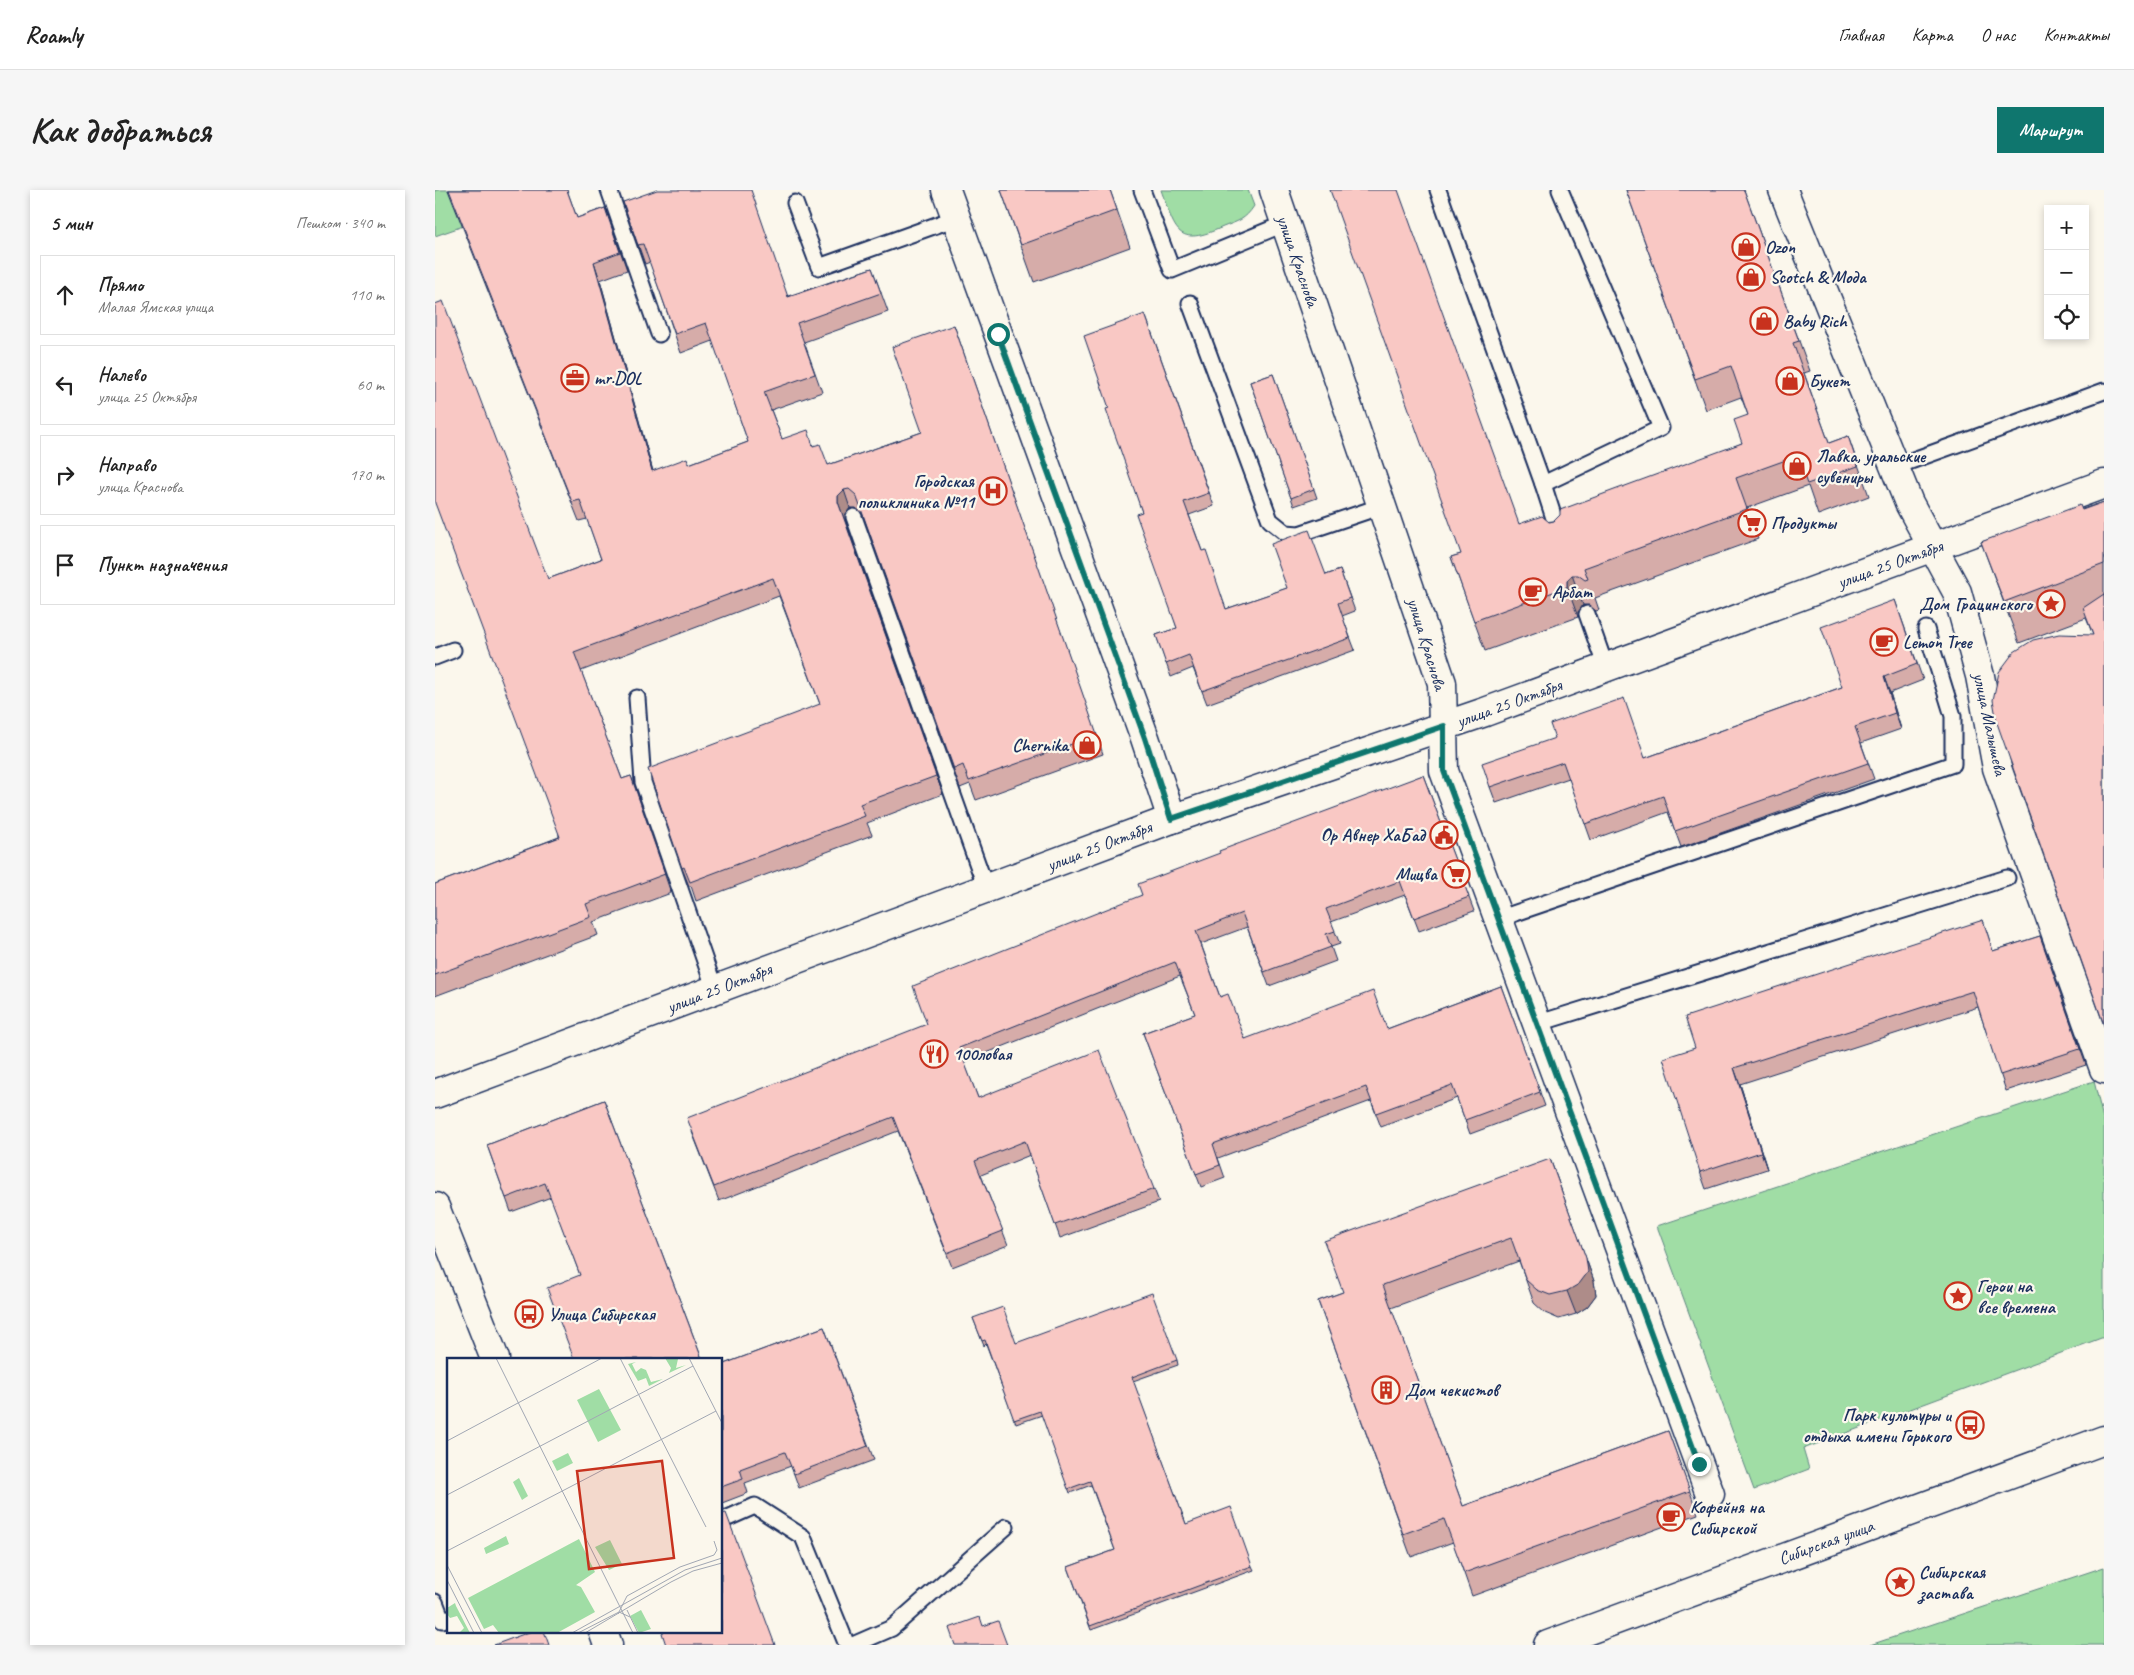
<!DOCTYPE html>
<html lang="ru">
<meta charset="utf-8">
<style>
:root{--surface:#fff;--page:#f6f6f6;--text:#222;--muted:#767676;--line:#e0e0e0;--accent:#0f766e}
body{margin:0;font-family:Caveat,sans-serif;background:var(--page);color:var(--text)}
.controls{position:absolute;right:15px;top:15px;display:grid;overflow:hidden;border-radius:0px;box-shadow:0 2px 8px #0003}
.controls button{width:45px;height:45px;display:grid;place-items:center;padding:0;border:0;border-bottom:1px solid var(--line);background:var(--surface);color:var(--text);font:25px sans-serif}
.stop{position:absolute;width:15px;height:15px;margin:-11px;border:4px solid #0f766e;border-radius:50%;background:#fff}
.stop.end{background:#0f766e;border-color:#fff;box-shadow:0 1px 5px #0008}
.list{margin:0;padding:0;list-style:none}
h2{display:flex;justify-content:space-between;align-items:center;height:65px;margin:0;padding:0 20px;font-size:21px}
h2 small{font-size:16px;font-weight:400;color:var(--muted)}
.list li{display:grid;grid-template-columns:32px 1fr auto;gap:15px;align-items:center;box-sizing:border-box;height:80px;margin:0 10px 10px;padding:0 10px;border:1px solid var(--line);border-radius:0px}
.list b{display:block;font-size:19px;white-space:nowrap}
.list p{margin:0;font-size:16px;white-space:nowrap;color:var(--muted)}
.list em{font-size:16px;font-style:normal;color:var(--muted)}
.icon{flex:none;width:28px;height:28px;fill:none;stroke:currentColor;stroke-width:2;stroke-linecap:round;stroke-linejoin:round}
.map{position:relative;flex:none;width:1669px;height:1455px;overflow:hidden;border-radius:0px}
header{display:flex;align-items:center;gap:30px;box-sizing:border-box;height:70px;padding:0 25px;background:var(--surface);border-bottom:1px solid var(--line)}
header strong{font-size:24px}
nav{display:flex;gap:28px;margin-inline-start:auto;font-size:18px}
.intro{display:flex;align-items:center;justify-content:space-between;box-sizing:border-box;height:120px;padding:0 30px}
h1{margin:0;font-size:35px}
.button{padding:12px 22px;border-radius:0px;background:var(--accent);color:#fff;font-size:18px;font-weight:700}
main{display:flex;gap:30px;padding:0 30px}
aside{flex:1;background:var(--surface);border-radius:0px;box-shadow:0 2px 8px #0003}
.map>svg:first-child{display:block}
</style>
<header>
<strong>Roamly</strong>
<nav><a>Главная</a><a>Карта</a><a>О нас</a><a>Контакты</a></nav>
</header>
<div class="intro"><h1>Как добраться</h1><a class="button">Маршрут</a></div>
<main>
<aside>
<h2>5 мин<small>Пешком · 340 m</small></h2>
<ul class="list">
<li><svg class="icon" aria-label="ahead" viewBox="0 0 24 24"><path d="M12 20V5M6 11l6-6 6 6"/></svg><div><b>Прямо</b><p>Малая Ямская улица</p></div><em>110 m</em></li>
<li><svg class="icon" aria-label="left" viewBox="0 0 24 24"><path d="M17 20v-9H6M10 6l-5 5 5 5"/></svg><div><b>Налево</b><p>улица 25 Октября</p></div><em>60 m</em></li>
<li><svg class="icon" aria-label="right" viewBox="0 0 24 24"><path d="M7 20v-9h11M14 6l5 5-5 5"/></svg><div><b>Направо</b><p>улица Краснова</p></div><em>170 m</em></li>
<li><svg class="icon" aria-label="arrive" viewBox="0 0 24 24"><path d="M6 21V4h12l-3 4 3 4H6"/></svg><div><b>Пункт назначения</b></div></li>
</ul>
</aside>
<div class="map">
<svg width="1669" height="1455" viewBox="0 0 1669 1455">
<rect width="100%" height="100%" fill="#fbf7ec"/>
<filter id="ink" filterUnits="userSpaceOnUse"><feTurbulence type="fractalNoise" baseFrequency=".02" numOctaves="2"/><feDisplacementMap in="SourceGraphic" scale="10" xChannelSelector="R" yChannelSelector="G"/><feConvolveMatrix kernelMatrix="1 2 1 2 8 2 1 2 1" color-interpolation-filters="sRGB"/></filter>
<g filter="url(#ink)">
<!-- green -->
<g fill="#a0dda5" stroke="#5e8682">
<path d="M0,0h130l-130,46z"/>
<path d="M726,0h87l6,16c-9,14 -16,15 -31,21 -47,21 -47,4 -62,-37z"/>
<path d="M1659,891l10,42v214l-301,112 6,20 -55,21 -97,-264z"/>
<path d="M1669,1377v78h-234z"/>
</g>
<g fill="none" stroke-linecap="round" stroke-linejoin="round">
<!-- service casing -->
<g stroke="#1b2f5e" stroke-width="19">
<g id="service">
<path d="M174,0l50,144"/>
<path d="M707,0l30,80 114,-47"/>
<path d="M1003,0l105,294 18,56"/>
<path d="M360,13l24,64 137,-49"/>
<path d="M755,113l80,217 16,13 13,1 83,-28"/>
<path d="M1459,277l210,-76"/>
<path d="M1108,294l118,-56 -101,-238"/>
<path d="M419,327l132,371"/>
<path d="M1152,424l19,54"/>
<path d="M0,467l18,-7"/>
<path d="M202,508l6,84 72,208"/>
<path d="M1063,729l455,-155v-48l-27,-87"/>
<path d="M1101,834l471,-146"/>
<path d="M286,1331l34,-15 48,31 44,108"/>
<path d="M0,1412l7,18 7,-2"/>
<path d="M418,1455l39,-17 114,-101"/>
</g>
</g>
<!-- minor casing -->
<g stroke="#1b2f5e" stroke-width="31">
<g id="minor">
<path d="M511,0l199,548 27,81"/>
<path d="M839,0l168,493 2,88 266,723"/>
<path d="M1348,0l126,313 48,89 23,84 17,92 107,301"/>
</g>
</g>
<!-- tertiary casing -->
<g stroke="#1b2f5e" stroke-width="31">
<path id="tertiary" d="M0,904l737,-275 313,-107 619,-228"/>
</g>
<!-- secondary casing -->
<g stroke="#1b2f5e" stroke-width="31">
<g id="secondary">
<path d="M0,1017l60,152"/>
<path d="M168,1441l5,14"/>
<path d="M1113,1455l556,-205"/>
</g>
</g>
<!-- service -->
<use href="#service" stroke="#fbf7ec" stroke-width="15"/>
<!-- minor -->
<use href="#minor" stroke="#fbf7ec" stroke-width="28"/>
<!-- tertiary -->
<use href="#tertiary" stroke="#fbf7ec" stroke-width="28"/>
<!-- secondary -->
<use href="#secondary" stroke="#fbf7ec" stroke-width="28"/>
</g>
<!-- wall -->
<g fill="#d6aca9" stroke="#1b2f5e">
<path d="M13,0h119l10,28 28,-10 22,62 -27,10 53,191 36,-7 59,-22 -35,-101 -32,12 -31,-91 -5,2 -22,-62 165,94 84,-28 16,44 -84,30 18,50 -51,18 11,29 32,7 14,19 94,-33 32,-107 149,429 -127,46 -6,-16 -10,4 -97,-274 -7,-6h-6l-5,7v5l98,274 -76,29 5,12 -176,66 -5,-15h-2l-7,-18 138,-164 -41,-108 -198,75 41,108 9,-3 40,117 -78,29 5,13 -163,61v-112l124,-47 -11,-258 53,-20 -14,-40 -8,2z"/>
<path d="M566,0h109l20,57 -96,35z"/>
<path d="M1191,0h118l66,181 -6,2 25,70 19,-7 21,60 -51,19 -10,-29 -61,22 11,31 -163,59 4,12 -3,1 -7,-6h-6l-5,7v5l-93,34 -34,-94 10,-3 58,-30 35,-3 188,-78 6,-28 -7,-18 -35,13z"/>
<path d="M710,124l69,192 -25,9 13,36 24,58 114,-39 15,41 -13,5 13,34 -148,54 -14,-36 -22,9 -15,-42 21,-7 -35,-116 -33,-104z"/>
<path d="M838,184l44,124 -23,8 -44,-124z"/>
<path d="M1669,312v523l-11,-390 -7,-17 -67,25 -38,-101z"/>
<path d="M1460,410l28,80 -33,13 11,36 -40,14 13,36 -193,68 -13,-35 -77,28 -22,-62 -73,25 -6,-16 65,-49 90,20 197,-71z"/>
<path d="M988,585l51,136 -55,20 -14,-36 -74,27 9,22 -9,3 5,14 -67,25 -22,-59 -46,17 19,53 25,42 142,-10 114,-43 44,120 -75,28 -13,-36 -76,29 -10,-26 -153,57 7,20 -24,9 -58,-154 52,-19 -15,-38 -216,86 14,36 176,91 5,13 -99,36 -30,-83 -49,20 27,70 -56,22 -54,-136 -179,70 -27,-69 235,-108 215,-129z"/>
<path d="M1548,730l10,31 47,-15 46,129 -80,26 -28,-84 -238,77 27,85 -61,20 -6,-17 -5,-124z"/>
<path d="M169,910l98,259h-128l6,-84 -29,-78 -40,15 -24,-67z"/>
<path d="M1115,969l44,122 2,14 -9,12 -11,7 -17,5 -14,-6 -11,-10 -15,-42 -128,47 72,198 205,-75 30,83 -226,82 -19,-54 -42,15 -93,-256 25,-9z"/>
<path d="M538,1128l43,25 161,17 1,5 -45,16 53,143 66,42 2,4 -163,60 -23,-63 47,-17 -24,-65 -21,8 -28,-78 -26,9 -30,-80 -2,2z"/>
<path d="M389,1137l50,133 -75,28 -8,-22 -46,17 3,10 -26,10 2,6 -3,2v-146z"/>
</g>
<!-- shaded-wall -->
<g fill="#ae8c89" stroke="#1b2f5e">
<path d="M159,72l6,18 58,210 -6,-19z"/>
<path d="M409,300l6,18 -5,7v5l98,274 -105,-292v-6z"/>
<path d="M1137,385l11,30 -5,7v5l-11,-30v-6z"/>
<path d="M1449,487l6,16 11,36 -6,-16z"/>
<path d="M1299,878l6,16 27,85 -6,-17z"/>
<path d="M1115,969l44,122 2,14 -9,12 -11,7 -9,-23z"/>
</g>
<!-- building -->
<g fill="#f9c8c4" stroke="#1b2f5e">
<path d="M14,0h118l10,28 28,-10 15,44 -26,10 58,209 35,-13 2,6 59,-22 -42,-119 -31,11 -32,-90 -5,1 -15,-43 34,-12h94l37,107 84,-29 9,25 -84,30 18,51 -51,18 18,47 26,-9 5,16 7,-2 8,21 94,-33 -30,-85 62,-22 143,410 -128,46 -6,-16 -9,4 -98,-274 -7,-6 -5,1 -6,6v6l98,274 -76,28 5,12 -175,66 -6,-15 -2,1 -34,-99 172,-65 -47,-126 -199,74 48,127 9,-3 34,98 -79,30 5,13 -156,58v-91l125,-47 -125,-334v-199l8,-3 105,278 53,-20 -21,-59 -8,2z"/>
<path d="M566,0h109l7,20 -96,35z"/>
<path d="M895,0h68l121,334 23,-8 7,6 5,-1 6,-6v-5l182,-67 -8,-23 14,-5 -17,-49 -36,13 -69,-189h118l55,151 -6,2 36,100 19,-7 10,30 -51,18 -10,-28 -61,22 11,31 -163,59 4,11 -3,1 -7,-5h-6l-5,6v6l-93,34 -23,-64 10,-3z"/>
<path d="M710,124l64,179 -25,9 18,49 4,-1 20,59 61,-21 -16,-44 38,-14 17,45 14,-5 10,28 -12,5 12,35 -148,53 -13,-36 -23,9 -10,-29 21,-7 -41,-114 6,-2 -36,-103 3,-1 -25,-72z"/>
<path d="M838,184l41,115 -23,9 -41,-116z"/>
<path d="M1669,312v62l-100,38 -23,-60 99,-37 2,5z"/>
<path d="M1669,404v431l-107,-302 -4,-23 6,-28 15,-20 19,-12 26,-6 34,1 -10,-27z"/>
<path d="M1460,410l22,64 -33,13 11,36 -40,14 13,36 -193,68 -12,-35 -78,28 -22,-62 -73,25 -8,-24 73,-25 -5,-14 74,-26 21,60 197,-71 -21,-60z"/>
<path d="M988,585l46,122 -55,21 -14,-37 -74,28 9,22 -9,3 5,13 -67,25 -22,-59 -46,18 24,66 8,-3 17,45 128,-48 14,38 114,-43 39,106 -75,28 -13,-35 -76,28 -10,-26 -153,57 7,21 -24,9 -53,-141 52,-19 -20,-52 -216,86 19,50 121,-48 55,139 -99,36 -30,-84 -50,20 28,70 -56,22 -54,-136 -179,70 -27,-69 240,-94 -14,-38 229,-91 -4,-11 82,-31 -1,-2z"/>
<path d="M1548,730l10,31 47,-15 40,113 -80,26 -27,-84 -239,77 27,84 -61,20 -37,-114 32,-10 -10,-31z"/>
<path d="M169,910l98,259h-90l-1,-1 -2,1h-35l-27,-71 33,-13 -35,-92 -39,15 -19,-53z"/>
<path d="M1115,969l36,99 2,14 -9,12 -12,7 -17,4 -13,-5 -11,-10 -15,-42 -128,47 80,221 205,-75 22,60 -226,82 -20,-54 -41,15 -85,-233 25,-9 -19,-51z"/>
<path d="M717,1103l25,67 -45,17 54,147 45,-17 21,59 -162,60 -22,-59 47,-17 -25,-69 -22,8 -28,-78 -26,9 -29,-80 -3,1 -9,-23 30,-11 13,36z"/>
<path d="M389,1137l44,119 -74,28 -9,-22 -45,17 3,10 -22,8v-122z"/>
<path d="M291,1323l49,132h-109l-4,-12 3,-2h56v-117z"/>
<path d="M545,1427l3,9 15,-5 9,24h-52l-6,-17z"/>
<path d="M97,1441h12l5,14h-55z"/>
</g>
</g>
<g fill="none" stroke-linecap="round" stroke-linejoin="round" filter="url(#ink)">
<!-- route -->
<path stroke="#0f766e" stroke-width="6" d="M563,144l147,404 26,81 273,-93v45l255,693"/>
</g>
<!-- icons -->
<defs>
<g id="shop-ring" transform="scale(1.4375)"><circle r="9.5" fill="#fbf7ec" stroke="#c8321e" stroke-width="1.5"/><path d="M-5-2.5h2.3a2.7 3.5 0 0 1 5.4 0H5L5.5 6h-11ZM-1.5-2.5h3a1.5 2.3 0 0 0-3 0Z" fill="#c8321e"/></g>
<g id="office-ring" transform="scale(1.4375)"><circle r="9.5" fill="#fbf7ec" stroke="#c8321e" stroke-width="1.5"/><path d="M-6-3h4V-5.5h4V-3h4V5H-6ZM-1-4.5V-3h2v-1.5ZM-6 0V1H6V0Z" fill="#c8321e"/></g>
<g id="hospital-ring" transform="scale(1.4375)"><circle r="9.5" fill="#fbf7ec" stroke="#c8321e" stroke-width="1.5"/><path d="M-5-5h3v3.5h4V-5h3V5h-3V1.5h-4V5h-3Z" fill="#c8321e"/></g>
<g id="supermarket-ring" transform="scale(1.4375)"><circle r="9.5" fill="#fbf7ec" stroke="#c8321e" stroke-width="1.5"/><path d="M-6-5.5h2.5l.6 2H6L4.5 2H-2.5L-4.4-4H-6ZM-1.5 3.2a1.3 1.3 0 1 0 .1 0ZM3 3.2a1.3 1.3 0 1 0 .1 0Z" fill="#c8321e"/></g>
<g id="cafe-ring" transform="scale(1.4375)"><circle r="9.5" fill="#fbf7ec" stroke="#c8321e" stroke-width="1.5"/><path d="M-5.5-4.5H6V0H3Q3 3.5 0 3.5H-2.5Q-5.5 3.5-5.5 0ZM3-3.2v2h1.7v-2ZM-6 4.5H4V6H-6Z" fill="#c8321e"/></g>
<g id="sight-ring" transform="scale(1.4375)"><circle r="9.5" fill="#fbf7ec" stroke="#c8321e" stroke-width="1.5"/><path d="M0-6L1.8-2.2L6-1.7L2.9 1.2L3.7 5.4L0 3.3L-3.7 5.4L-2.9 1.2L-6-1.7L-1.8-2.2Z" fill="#c8321e"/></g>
<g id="civic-ring" transform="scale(1.4375)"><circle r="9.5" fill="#fbf7ec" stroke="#c8321e" stroke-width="1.5"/><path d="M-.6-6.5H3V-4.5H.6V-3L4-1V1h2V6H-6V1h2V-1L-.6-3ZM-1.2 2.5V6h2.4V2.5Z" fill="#c8321e"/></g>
<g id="restaurant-ring" transform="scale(1.4375)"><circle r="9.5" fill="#fbf7ec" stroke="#c8321e" stroke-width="1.5"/><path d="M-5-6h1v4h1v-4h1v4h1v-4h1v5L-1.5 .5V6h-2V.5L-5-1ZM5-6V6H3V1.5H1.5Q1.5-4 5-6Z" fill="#c8321e"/></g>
<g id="bus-ring" transform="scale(1.4375)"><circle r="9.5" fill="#fbf7ec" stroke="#c8321e" stroke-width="1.5"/><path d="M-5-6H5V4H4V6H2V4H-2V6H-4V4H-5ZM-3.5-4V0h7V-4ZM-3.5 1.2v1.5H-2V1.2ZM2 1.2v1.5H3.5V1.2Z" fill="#c8321e"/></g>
<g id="building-ring" transform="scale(1.4375)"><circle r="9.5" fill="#fbf7ec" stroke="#c8321e" stroke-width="1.5"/><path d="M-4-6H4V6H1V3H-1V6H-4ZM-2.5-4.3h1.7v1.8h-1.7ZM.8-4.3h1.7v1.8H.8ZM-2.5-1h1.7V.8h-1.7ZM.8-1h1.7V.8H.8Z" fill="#c8321e"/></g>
</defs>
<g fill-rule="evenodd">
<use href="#shop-ring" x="1311" y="57"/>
<use href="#shop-ring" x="1316" y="87"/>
<use href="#shop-ring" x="1329" y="131"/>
<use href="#office-ring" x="140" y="188"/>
<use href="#shop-ring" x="1355" y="191"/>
<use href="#shop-ring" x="1362" y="276"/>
<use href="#hospital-ring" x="558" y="301"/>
<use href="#supermarket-ring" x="1317" y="333"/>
<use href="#cafe-ring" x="1098" y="402"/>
<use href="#sight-ring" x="1616" y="414"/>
<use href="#cafe-ring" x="1449" y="452"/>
<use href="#shop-ring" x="652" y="555"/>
<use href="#civic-ring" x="1009" y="645"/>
<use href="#supermarket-ring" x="1021" y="684"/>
<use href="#restaurant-ring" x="499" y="864"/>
<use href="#sight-ring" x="1523" y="1106"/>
<use href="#bus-ring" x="94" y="1124"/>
<use href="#building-ring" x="951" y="1200"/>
<use href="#bus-ring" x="1535" y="1235"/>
<use href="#cafe-ring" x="1236" y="1327"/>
<use href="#sight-ring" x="1465" y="1392"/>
</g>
<g text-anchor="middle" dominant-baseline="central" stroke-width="4.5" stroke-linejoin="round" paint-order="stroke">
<!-- poi labels -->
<g font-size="18" font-weight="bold" fill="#1b2f5e" stroke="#fbf7ec" text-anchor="start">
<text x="1330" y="57">Ozon</text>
<text x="1335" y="87">Scotch &amp; Мода</text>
<text x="1348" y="131">Baby Rich</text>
<text x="159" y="188">mr.DOL</text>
<text x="1374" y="191">Букет</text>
<text x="1381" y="266">Лавка, уральские<tspan x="1381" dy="21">сувениры</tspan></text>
<text x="539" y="291" text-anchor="end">Городская<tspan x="539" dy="21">поликлиника №11</tspan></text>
<text x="1336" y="333">Продукты</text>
<text x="1117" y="402">Арбат</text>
<text x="1597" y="414" text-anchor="end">Дом Грацинского</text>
<text x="1468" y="452">Lemon Tree</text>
<text x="633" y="555" text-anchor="end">Chernika</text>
<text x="990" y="645" text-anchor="end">Ор Авнер ХаБад</text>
<text x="1002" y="684" text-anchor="end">Мицва</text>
<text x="518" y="864">100ловая</text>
<text x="1542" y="1096">Герои на<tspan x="1542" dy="21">все времена</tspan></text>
<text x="113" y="1124">Улица Сибирская</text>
<text x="970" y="1200">Дом чекистов</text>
<text x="1516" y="1225" text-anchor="end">Парк культуры и<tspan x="1516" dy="21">отдыха имени Горького</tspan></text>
<text x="1255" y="1317">Кофейня на<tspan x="1255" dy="21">Сибирской</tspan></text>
<text x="1484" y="1382">Сибирская<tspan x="1484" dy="21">застава</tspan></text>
</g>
<!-- street labels -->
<g font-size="18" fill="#1b2f5e" stroke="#fbf7ec">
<text transform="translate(863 71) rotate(71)">улица Краснова</text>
<text transform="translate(1455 374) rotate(-20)">улица 25 Октября</text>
<text transform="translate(992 454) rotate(73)">улица Краснова</text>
<text transform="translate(1074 513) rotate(-20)">улица 25 Октября</text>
<text transform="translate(1555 534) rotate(78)">улица Малышева</text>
<text transform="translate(664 656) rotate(-21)">улица 25 Октября</text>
<text transform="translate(284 798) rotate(-21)">улица 25 Октября</text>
<text transform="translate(1391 1352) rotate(-20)">Сибирская улица</text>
</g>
</g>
<!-- overview -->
<g transform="translate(12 1168)">
<rect width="275" height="275" fill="#fbf7ec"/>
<path d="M218,0l13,1 -2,9 10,-3 -17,8 2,-5zM189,4l-4,2 4,8 5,-4 5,2 5,12 12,-3 -14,7 -3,-8 -8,3 -10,-17zM152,31l22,41 -23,12 -21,-42zM121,95l5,10 -16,8 -5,-10zM72,120l9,18 -6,4 -9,-18zM59,178l3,8 -23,10 -2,-6zM132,181l16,33 -19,13 5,2 14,25 -38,21h-58l-6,-8 -9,4 -16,-31zM163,182l12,24 -13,6 -14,-23zM8,245l1,3 14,27h-11l5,-5 -7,-12 -7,2 -3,-4v-6zM194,252l10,19 -12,4 -9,-17z" fill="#a0dda5"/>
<path fill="none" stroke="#a1a7b3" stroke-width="1" d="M49,0l137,275M173,0l86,169M242,0l33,65M0,83l155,-83M0,137l246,-129M0,193l269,-140M0,207l35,68M0,222l27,53M180,252l11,23M171,256l9,-18 53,-29 34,-12 3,-5 -3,-9M125,275l113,-63 37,-12M131,275l41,-21 11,5M138,275l86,-51 22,-11 29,-8"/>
<path fill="#c8321e" fill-opacity="0.15" stroke="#c8321e" stroke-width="2.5" d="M215,103l12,97 -85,11 -12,-98z"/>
<rect width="275" height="275" fill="none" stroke="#1b2f5e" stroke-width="2.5"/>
</g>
</svg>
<div class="controls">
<button>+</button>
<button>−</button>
<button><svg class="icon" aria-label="locate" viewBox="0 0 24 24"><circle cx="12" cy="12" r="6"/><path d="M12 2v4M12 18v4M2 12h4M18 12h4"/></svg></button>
</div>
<div class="stop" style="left:563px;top:144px"></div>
<div class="stop end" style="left:1264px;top:1274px"></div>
</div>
</main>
